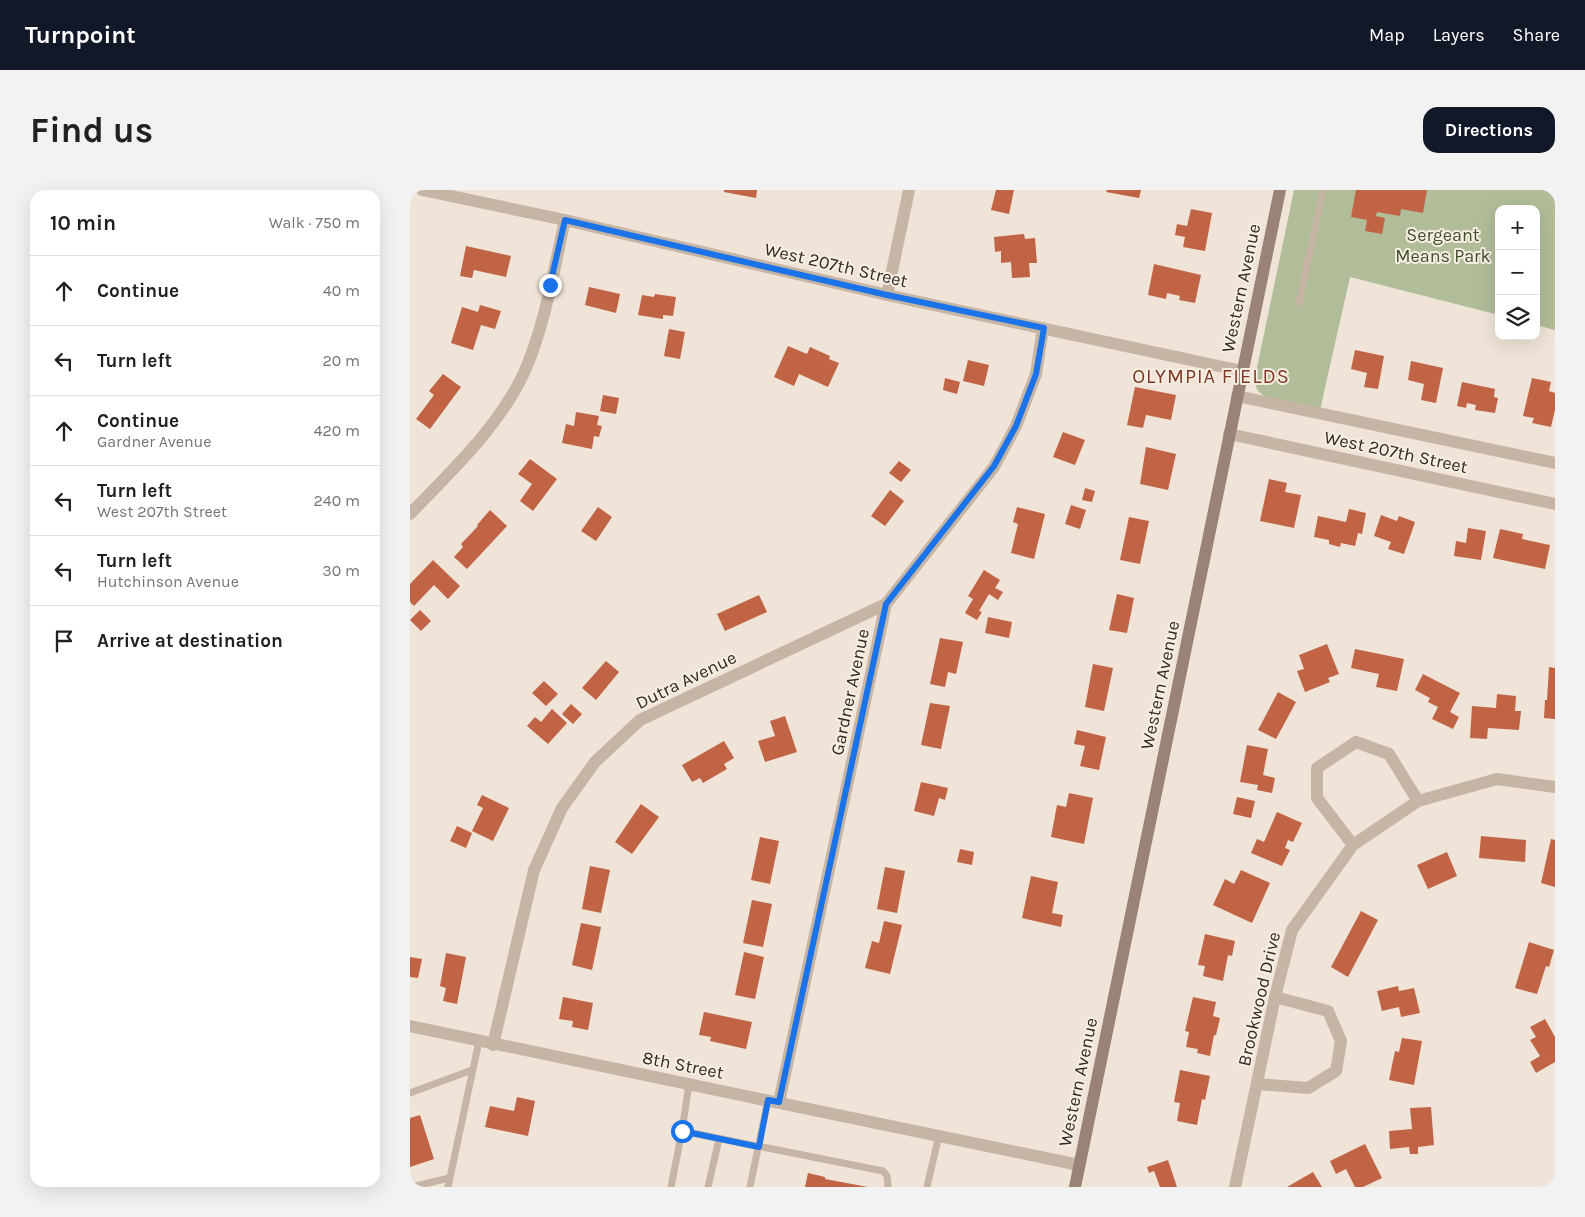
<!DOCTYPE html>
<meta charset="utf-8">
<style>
:root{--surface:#fff;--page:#f2f2f2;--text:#202124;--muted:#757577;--line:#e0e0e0;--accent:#111827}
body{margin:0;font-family:Karla,sans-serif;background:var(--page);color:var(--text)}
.controls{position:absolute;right:15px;top:15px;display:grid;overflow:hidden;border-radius:10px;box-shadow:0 5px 20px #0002}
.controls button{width:45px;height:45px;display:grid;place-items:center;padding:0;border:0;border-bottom:1px solid var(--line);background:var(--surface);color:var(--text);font:25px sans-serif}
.stop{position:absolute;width:15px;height:15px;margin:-11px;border:4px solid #1a73e8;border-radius:50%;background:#fff}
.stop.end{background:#1a73e8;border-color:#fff;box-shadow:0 1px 5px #0008}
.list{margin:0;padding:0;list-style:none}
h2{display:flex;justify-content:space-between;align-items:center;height:65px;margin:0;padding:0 20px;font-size:21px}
h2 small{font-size:16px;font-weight:400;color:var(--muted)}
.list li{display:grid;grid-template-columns:32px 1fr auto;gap:15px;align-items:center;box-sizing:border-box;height:70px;padding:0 20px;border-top:1px solid var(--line)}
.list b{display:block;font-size:19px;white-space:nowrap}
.list p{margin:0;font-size:16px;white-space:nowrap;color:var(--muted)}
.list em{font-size:16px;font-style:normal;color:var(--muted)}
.icon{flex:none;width:28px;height:28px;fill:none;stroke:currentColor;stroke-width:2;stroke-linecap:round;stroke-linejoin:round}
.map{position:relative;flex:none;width:1145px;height:997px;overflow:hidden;border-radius:15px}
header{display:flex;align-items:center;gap:30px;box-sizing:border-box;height:70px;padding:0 25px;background:var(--accent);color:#fff}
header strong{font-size:24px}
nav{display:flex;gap:28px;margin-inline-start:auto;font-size:18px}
.intro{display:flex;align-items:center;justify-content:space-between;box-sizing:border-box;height:120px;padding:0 30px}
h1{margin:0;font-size:35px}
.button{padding:12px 22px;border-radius:15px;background:var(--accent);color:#fff;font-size:18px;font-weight:700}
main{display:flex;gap:30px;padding:0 30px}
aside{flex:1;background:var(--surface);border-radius:15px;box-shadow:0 5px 20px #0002}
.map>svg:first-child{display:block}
</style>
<header>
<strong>Turnpoint</strong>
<nav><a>Map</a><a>Layers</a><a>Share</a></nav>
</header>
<div class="intro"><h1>Find us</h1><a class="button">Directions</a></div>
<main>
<aside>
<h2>10 min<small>Walk · 750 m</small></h2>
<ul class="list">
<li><svg class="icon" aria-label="ahead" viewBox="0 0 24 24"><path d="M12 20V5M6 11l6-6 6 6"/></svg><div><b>Continue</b></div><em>40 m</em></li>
<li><svg class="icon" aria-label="left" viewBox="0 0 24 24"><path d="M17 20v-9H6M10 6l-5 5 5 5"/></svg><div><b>Turn left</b></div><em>20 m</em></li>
<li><svg class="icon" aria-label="ahead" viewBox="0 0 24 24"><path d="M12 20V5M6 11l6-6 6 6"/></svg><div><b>Continue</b><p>Gardner Avenue</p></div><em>420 m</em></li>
<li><svg class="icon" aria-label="left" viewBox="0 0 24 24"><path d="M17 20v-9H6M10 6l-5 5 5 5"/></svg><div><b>Turn left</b><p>West 207th Street</p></div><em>240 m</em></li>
<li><svg class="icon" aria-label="left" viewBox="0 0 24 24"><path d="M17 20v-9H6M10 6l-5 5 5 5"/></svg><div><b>Turn left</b><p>Hutchinson Avenue</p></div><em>30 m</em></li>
<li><svg class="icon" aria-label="arrive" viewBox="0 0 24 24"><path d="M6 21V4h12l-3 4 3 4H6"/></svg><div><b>Arrive at destination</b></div></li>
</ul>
</aside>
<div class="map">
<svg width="1145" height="997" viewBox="0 0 1145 997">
<rect width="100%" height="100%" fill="#efe4d7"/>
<!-- green -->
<path fill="#b0bd98" d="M884,0h261v140l-19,-5v-116h-37v106l-149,-38 -30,133 -53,-12 -9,-7 -4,-9z"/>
<!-- building -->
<g fill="#c06445">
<path d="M314,0h33l-1,8 -32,-6z"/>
<path d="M586,0h18l-5,24 -18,-4z"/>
<path d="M697,0h34l-2,8 -33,-6z"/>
<path d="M946,0h71l-4,23 -22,-4 -1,7 -23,-4 -1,4 9,2 -3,16 -17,-3 2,-11 -16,-3z"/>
<path d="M781,19l21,4 -7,38 -22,-4 2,-10 -10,-2 2,-11 10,2z"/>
<path d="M614,44l1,5 10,-1 2,25h-8l1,14 -18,1 -1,-16 -10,1v-12l-6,1 -1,-15z"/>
<path d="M56,56l45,10 -5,21 -32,-7 -2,8 -12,-2z"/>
<path d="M744,74l47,11 -6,28 -16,-3 1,-4 -13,-3 -1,6 -18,-4z"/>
<path d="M179,97l31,7 -4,19 -31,-8z"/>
<path d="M245,104l21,3 -3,19 -10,-1v4l-25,-4 4,-20 12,2z"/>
<path d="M70,115l21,6 -6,18 -14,-4 -8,25 -22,-7 11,-36 16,5z"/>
<path d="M259,139l16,3 -5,27 -16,-3z"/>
<path d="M378,156l19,8 3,-7 20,9 -1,3 10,4 -11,24 -29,-13 -5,12 -20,-9z"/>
<path d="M945,160l29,6 -6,33 -14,-2 3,-14 -16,-4z"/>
<path d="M558,170l21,5 -5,21 -21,-5z"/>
<path d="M1001,171l32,7 -7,35 -15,-3 3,-16 -16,-4z"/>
<path d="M33,184l18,13 -31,42 -14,-10 18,-24 -5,-4z"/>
<path d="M535,188l15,4 -3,12 -14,-4z"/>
<path d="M1122,188l19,4 -2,9 6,2v17l-4,17 -19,-4 2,-5 -11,-2z"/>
<path d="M1052,192l33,7 -1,8 4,1 -3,15 -20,-3 1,-5 -9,-2 -1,5 -9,-2z"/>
<path d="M725,197l41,8 -5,25 -25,-5 -3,13 -16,-3z"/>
<path d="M193,205l16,3 -3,16 -16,-3z"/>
<path d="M166,222l23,4 -2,9 5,1 -3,11 -5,-1 -2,13 -30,-6 4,-19 8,2z"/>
<path d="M653,242l22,8 -10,25 -22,-8z"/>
<path d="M736,257l30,7 -8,36 -28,-6z"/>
<path d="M120,269l27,20 -24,32 -13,-10 12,-17 -14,-10z"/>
<path d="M489,271l12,9 -10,12 -12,-9z"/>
<path d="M859,289l18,4 -2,9 16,3 -7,33 -34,-7z"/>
<path d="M675,298l10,3 -3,11 -10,-2z"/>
<path d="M480,300l14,11 -19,25 -14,-10z"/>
<path d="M661,315l15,5 -6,19 -15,-5z"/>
<path d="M188,317l14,10 -16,24 -15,-10z"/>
<path d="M607,317l28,7 -11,45 -23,-6 7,-29 -5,-2z"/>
<path d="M939,319l17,4 -4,21 -4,-1 -3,13 -14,-3 -1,4 -11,-3v-4l-15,-3 4,-21 28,6z"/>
<path d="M80,320l17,16 -40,43 -13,-12 9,-10 -2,-3 17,-18 -1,-1z"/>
<path d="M971,325l16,6 2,-5 16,6 -11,32 -16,-5 3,-7 -17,-6z"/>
<path d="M719,327l20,4 -9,43 -20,-4z"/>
<path d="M1058,338l18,3 -5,29 -27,-4 2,-15 10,2z"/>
<path d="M1090,339l23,5 -1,5 28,6 -5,24 -52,-11z"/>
<path d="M23,370l27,26 -12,13 -14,-14 -20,21 -4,-4v-18z"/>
<path d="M574,380l16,10 -5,8 8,4 -5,8 -9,-6 -10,17 3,1 -5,8 -12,-7 8,-14 -5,-3z"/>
<path d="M707,404l17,4 -7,35 -18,-3z"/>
<path d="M349,405l8,17 -42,19 -8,-17z"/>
<path d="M10,420l11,11 -10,10 -11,-11z"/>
<path d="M578,427l24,5 -3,16 -24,-5z"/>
<path d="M530,448l23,4 -7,32 -8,-2 -3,15 -15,-3z"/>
<path d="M917,454l12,30 -11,4 2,4 -25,10 -8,-21 7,-2 -5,-14z"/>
<path d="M945,459l49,10 -7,32 -21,-4 3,-13 -28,-6z"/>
<path d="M196,471l13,11 -23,28 -14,-12z"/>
<path d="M683,474l20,4 -9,43 -19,-4z"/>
<path d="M1139,477l6,1v51l-11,-1 1,-18h2z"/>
<path d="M1013,484l37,19 -10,19 9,5 -6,12 -21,-10 6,-12 -10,-5 2,-4 -15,-8z"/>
<path d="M134,491l14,13 -12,12 -14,-13z"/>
<path d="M868,502l18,10 -20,37 -18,-9z"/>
<path d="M1087,504l19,2 -1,15h6l-2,19 -31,-2 -1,11 -17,-1 2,-32 24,2z"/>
<path d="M520,513l20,3 -9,43 -20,-4z"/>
<path d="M161,514l11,10 -9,10 -11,-10z"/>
<path d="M142,519l15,14 -19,21 -21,-18 8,-9 6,5z"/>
<path d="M375,526l12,36 -32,10 -7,-21 17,-5 -5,-15z"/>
<path d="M667,540l29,7 -7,33 -19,-4 5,-20 -11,-2z"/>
<path d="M314,551l10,17 -10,6 3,5 -24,14 -3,-5 -8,4 -10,-17z"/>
<path d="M837,555l21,4 -5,26 12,3 -3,15 -15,-3 1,-5 -18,-3z"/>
<path d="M511,592l27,6 -3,12 -6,-2 -5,18 -20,-5z"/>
<path d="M659,603l24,5 -9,46 -33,-7 6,-32 9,2z"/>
<path d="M72,605l27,13 -16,33 -21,-10 11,-23 -6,-3z"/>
<path d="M827,607l18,4 -4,17 -18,-4z"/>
<path d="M231,614l18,13 -27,37 -17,-12z"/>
<path d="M867,622l25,11 -9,19 -5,-2 -3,8 5,2 -8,16 -31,-13 6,-14 7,3z"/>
<path d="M47,636l15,7 -6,15 -16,-7z"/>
<path d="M1071,646l45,4 -1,22 -46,-4z"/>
<path d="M350,647l19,4 -9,43 -19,-4z"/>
<path d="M1141,649l4,1v47l-14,-4z"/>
<path d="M550,659l14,3 -2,13 -15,-3z"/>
<path d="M1037,662l10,24 -29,13 -11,-24z"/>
<path d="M180,676l20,4 -9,43 -19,-4z"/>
<path d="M475,677l20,4 -8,42 -20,-4z"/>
<path d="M831,680l29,13 -18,40 -39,-18 12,-26 9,5z"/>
<path d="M621,686l27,6 -6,31 11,2 -2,12 -39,-9z"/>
<path d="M342,710l20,4 -9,43 -20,-4z"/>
<path d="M951,721l17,9 -30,57 -17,-10z"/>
<path d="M474,731l18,4 -12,49 -25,-6 7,-27 7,2z"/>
<path d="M171,733l20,4 -9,43 -20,-5z"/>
<path d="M795,744l30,7 -3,15 -4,-1 -5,26 -20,-5 2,-10 -7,-1z"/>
<path d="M1119,752l25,8 -5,17 -3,-1 -9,28 -22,-6z"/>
<path d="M334,762l20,5 -9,42 -20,-4z"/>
<path d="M36,763l20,4 -9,47 -14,-3 3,-13 -6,-2z"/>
<path d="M0,767l12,2 -4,19 -8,-1z"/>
<path d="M988,796l1,5 15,-3 6,25 -19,4 -2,-10 -17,4 -5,-20z"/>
<path d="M153,807l30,6 -5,27 -16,-3 1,-6 -14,-2z"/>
<path d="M783,807l23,5 -3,14 7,2 -4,17h-2l-4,21 -13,-3 1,-4 -12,-2 3,-15 -4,-1z"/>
<path d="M294,822l48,10 -6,27 -36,-8 1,-4 -12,-2z"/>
<path d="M1135,829l10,18v25l-19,11 -6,-11 10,-6 -10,-16 6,-3 -6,-10z"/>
<path d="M992,848l20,3 -8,44 -25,-5 6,-29 4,1z"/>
<path d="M770,880l30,6 -5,24 -3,-1 -5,26 -20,-4 3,-18 -6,-1z"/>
<path d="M107,907l18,4 -7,35 -43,-9 5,-21 24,5z"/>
<path d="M1021,917l3,38 -16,2v7h-8l-1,-7 -19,2 -1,-18 23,-2 -2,-21z"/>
<path d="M10,925l14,44 -24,8v-49z"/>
<path d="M955,954l17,34 -19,9h-8l-9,-18 -10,5 -6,-13z"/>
<path d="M758,970l9,27h-17l-6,-16 -5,2 -2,-6z"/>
<path d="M903,982l9,15h-35z"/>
<path d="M398,983l17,4v2l43,8h-63z"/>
</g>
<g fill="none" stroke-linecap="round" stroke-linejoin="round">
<!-- service -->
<g stroke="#c6b4a4" stroke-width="7">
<path d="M889,113l24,-113"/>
<path d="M279,894l-7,47 201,40 4,5 1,11"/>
<path d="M0,903l62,-23"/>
<path d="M2,997l37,-9"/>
<path d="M38,997l31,-146"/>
<path d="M261,997l11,-56"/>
<path d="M298,997l11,-48"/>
<path d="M340,997l18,-87"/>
<path d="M517,997l12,-52"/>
</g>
<!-- minor -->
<g stroke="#c6b4a4" stroke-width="12">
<path d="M12,0l143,30 322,75 355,76"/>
<path d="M477,105l22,-105"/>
<path d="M827,206l318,67"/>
<path d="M819,244l326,70"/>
<path d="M0,324c41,-43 87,-85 113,-139 21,-45 31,-106 42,-155"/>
<path d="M943,655l-36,-47v-30l39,-26 33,12 29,47"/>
<path d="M0,836c223,48 446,92 669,139"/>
<path d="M83,855l41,-175 28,-62 33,-46 45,-42 246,-116"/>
<path d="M847,894l51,4 28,-17 5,-30 -13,-30 -53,-14"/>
<path d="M369,912l107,-498 108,-137 22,-41 20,-52 7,-46"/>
<path d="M825,997l40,-190 17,-67 61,-85 65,-44 79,-22 58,8"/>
</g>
<!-- secondary -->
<path stroke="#9a8376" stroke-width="12" d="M665,997l205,-997"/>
</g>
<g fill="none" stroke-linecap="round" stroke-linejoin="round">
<!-- route -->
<path stroke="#1a73e8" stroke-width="6" d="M140,95l15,-65 322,75 157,33 -8,46 -20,52 -22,40 -108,138 -107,498 -11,-2 -9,47 -77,-16"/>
</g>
<g text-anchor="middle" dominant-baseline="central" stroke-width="4" stroke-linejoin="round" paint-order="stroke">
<!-- park labels -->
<g font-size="18" fill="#414f2b" stroke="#f7eee3">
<text x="1033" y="45">Sergeant<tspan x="1033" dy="21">Means Park</tspan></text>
</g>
<!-- street labels -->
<g font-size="18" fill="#322a25" stroke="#f7eee3">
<text transform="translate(426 75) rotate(13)">West 207th Street</text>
<text transform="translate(831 98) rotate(-78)">Western Avenue</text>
<text transform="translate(986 262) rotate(12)">West 207th Street</text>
<text transform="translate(276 490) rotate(-26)">Dutra Avenue</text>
<text transform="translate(750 495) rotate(-78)">Western Avenue</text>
<text transform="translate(440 502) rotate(-78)">Gardner Avenue</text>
<text transform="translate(849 809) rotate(-77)">Brookwood Drive</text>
<text transform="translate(273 875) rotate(11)">8th Street</text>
<text transform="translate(668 892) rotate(-78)">Western Avenue</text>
</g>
<!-- quarter labels -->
<g font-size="20" letter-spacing="1" fill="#7d3923" stroke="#f7eee3">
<text x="801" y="186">OLYMPIA FIELDS</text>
</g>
</g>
</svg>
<div class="controls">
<button>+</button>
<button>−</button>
<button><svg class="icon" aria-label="layers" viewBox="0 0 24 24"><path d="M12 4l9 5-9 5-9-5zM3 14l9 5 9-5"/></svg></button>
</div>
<div class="stop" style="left:272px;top:941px"></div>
<div class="stop end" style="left:140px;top:95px"></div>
</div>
</main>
